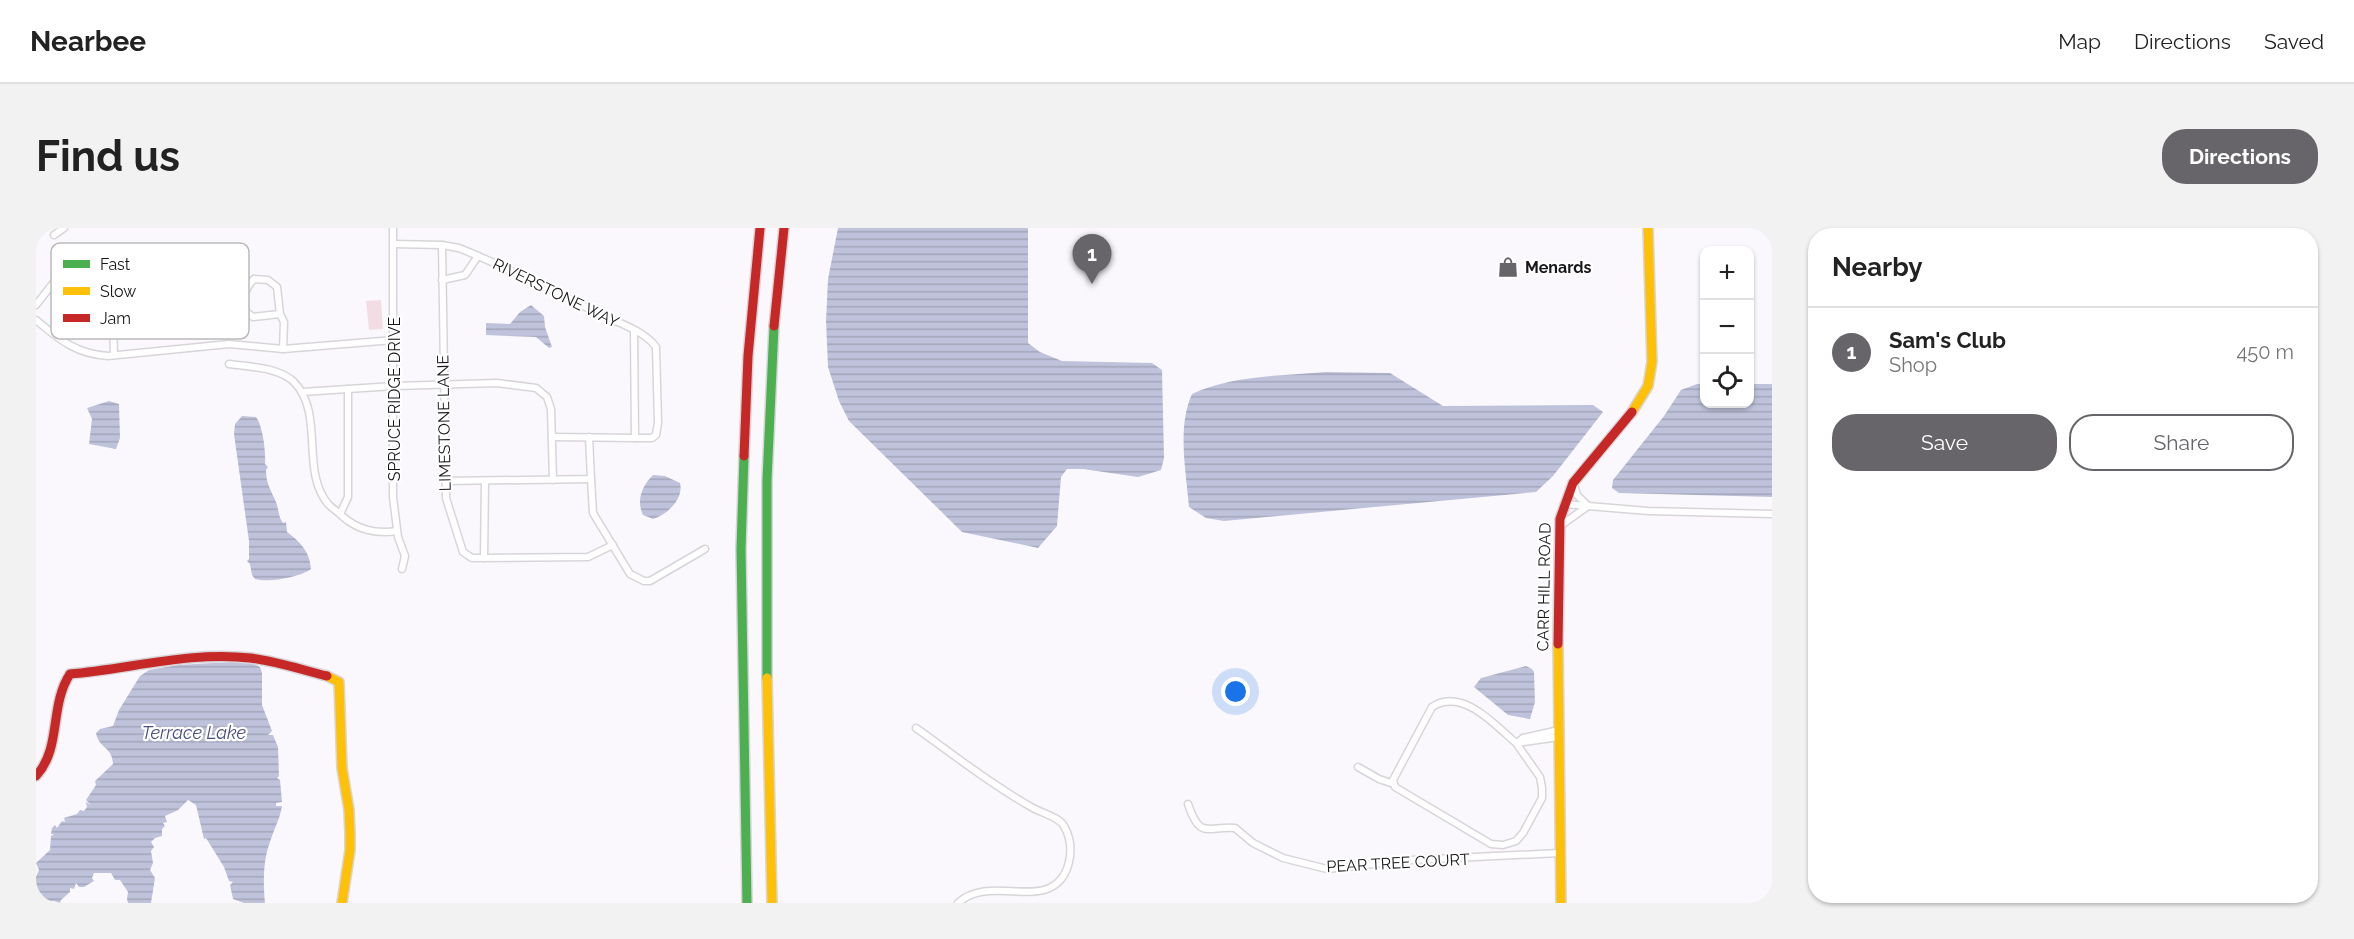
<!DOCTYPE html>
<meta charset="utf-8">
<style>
:root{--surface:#fff;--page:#f2f2f2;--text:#222;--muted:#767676;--line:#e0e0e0;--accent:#676569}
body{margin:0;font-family:Raleway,sans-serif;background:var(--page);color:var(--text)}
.controls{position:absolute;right:18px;top:18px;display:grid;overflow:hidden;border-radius:12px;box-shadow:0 2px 4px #0004}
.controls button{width:54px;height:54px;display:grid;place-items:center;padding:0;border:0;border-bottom:2px solid var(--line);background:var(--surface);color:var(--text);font:30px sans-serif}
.you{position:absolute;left:1200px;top:464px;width:21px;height:21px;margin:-15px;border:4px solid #fff;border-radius:50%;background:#1a73e8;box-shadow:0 0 0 9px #1a73e833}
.badge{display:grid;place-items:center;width:39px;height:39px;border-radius:50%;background:var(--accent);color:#fff;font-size:20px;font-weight:700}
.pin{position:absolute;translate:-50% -50px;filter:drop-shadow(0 2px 3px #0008)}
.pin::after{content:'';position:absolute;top:32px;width:21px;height:18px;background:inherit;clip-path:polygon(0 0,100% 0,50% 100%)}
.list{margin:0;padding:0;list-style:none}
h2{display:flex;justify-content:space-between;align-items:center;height:78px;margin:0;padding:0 24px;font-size:26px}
h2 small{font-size:20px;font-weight:400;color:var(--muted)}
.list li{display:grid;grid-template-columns:39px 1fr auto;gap:18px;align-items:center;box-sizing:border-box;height:90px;padding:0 24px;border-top:2px solid var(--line)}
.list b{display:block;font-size:22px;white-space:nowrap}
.list p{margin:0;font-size:20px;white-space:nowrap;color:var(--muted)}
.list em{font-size:20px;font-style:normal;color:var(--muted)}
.actions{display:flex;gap:12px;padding:18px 24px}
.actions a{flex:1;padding:14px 0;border:2px solid var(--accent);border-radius:24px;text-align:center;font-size:21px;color:var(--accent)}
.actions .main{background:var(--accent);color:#fff}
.icon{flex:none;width:33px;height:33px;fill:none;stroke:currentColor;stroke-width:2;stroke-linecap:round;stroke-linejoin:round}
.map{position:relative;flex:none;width:1736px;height:675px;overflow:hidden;border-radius:24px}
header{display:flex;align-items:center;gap:36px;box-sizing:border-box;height:84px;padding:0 30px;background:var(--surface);border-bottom:2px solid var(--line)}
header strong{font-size:28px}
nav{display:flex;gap:33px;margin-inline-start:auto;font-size:21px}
.intro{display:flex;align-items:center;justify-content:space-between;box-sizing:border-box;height:144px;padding:0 36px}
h1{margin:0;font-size:42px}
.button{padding:15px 27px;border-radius:24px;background:var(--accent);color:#fff;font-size:21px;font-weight:700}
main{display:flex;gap:36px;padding:0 36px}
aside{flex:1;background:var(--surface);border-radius:24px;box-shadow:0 2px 4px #0004}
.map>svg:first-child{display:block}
</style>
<header>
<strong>Nearbee</strong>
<nav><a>Map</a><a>Directions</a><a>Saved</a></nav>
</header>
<div class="intro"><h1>Find us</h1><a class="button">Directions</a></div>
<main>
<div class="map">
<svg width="1736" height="675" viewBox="0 0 1736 675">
<defs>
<pattern id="water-rules" width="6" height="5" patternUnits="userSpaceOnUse" patternTransform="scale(1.5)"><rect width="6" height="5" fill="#bec2da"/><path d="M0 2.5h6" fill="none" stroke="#a3a6ba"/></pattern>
</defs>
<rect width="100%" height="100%" fill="#fbf8fd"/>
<!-- pitch -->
<path fill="#f2dde4" d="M345,72l2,29 -14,1 -3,-29z"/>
<!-- water -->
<g fill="url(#water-rules)">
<path d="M802,0h190v115l12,9 22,9 90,2 10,7 2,88 -3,12 -23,7 -55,-8h-16l-6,8 -4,49 -19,22 -76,-16 -113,-111 -10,-20 -11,-34 -2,-46 2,-42z"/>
<path d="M495,77l13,11 1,11 7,20 -3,1 -13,-11 -50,-2v-12l24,1 10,-12z"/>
<path d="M1290,144l64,1 53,33 150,-1 10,7 -50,64 -17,16 -312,29 -18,-3 -17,-11c-3,-36 -12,-80 3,-113 40,-19 90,-18 134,-22z"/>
<path d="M1661,156h7v20h46v-20h22v113l-153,-4 -7,-5 1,-8 51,-64 17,-26z"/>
<path d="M73,173l10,3 1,34 -4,11 -27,-5 3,-25 -5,-11z"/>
<path d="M206,188l14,1c7,9 10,36 9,47l3,3 -2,3c0,14 5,20 10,32 3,8 2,14 7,21l3,-1 1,10c12,9 23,19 24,37 -11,8 -42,14 -56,10l-3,-4 -2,-11 -3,-3 2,-2v-18l-15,-107 1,-10z"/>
<path d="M617,247l12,1 15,7c4,16 -13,32 -27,36l-10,-4c-7,-15 -1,-29 10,-40z"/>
<path d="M211,433l13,6 2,6v32l10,26 -4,4h5l5,12 1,29 -2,2 3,2 2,22 -6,1v3h6c-2,13 -8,23 -12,36 -7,18 -7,42 -5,61h-21l-11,-4 -3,-14 3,-3 -4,-1 -5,-14 -18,-29 -2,1 -8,-34 -8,-5 -10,10 -13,6 2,6 -4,1 2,3 -3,3v7l-7,2 -4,4 3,5 -3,4 2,12 -3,7 5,8 -4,25h-23l-1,-4 1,-7 -8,-12h-5l-4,-7h-17l-2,5 2,3 -10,6h-5l-3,-4 -2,6 -4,-1v4l-9,8 -1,3 -6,-2 -18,2v-26l3,-7 -3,-7 14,-13 1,-14 3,-2h-3l1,-6 3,-3 2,3 5,-7 3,1 -1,-4 13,-4 3,-4 4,1 3,-4 -1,-5 5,3 -5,-5 10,-15 -1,-4 18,-17c-1,-18 -14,-15 -17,-31l4,-4 13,-3 6,-16 21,-34 9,-6 29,-5z"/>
<path d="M1490,438l6,3 2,3 1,30 -5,17 -22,-4 -34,-28 7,-9z"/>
</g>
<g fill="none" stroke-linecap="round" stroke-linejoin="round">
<!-- street casing -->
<g stroke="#d8d5d9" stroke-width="9">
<g id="street">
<path d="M357,0v269l5,40 7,19 -3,13"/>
<path d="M18,7l10,-7"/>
<path d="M358,16l48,1 17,3c47,19 93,42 138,65 19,9 47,17 59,34l2,76 -2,12 -4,3h-17l-1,-107"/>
<path d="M406,17l4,253 17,54 9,6 116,-1 25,-12"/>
<path d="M406,52l23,-5 13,-19"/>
<path d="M0,77l18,-23 19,-8 26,-4 19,2 9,8 4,12 -2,12 -16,19 1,32"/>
<path d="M244,86l-27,3 -7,-5c-3,-14 -2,-23 8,-33l14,1 9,7 3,27 4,8 -1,27"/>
<path d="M0,92c24,20 40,34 72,36l121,-12 54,5 111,-9"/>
<path d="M193,136c20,3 50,3 65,18 31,32 6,88 34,122 4,4 10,8 14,12 16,14 33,18 55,15"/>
<path d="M266,164l92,-6 103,-3 39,5 11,9 4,12 2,71"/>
<path d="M517,209l82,1"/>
<path d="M555,251l2,34 37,61 14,7h6l55,-32"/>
<path d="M409,253l146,-2 -2,-42"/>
<path d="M1528,276l84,7 124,3"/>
<path d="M304,286l8,-17v-108"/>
<path d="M1524,298l28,-20 -11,-11 -3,-11"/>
<path d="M448,330l1,-77"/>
<path d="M880,500c38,27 76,57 117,80 9,5 26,9 31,18 12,21 7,54 -17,63 -25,9 -64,-9 -89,14"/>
<path d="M1480,515l24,34 2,11v10l-19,35 -7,8 -13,4 -12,-1 -96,-57 -2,-7 39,-73c30,-20 63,18 84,36l43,-6"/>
<path d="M1481,515l6,-5 36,-8"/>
<path d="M1322,539l21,12 15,5"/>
<path d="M1152,576c12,36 19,22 47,24l18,15 30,15 44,11 85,-9 148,-7"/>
</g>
</g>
<!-- fast casing -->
<g stroke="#d8d5d9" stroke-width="12">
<g id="fast">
<path d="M708,228l-3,93 6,354"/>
<path d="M731,450v-198l7,-154"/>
</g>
</g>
<!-- slow casing -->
<g stroke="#d8d5d9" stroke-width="12">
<g id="slow">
<path d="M1596,184l16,-26 4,-24 -4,-134"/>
<path d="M1522,416l3,259"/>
<path d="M291,448l12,6 3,86 7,42 1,23v17l-8,53"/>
<path d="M731,450l5,225"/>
</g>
</g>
<!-- jam casing -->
<g stroke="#d8d5d9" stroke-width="12">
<g id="jam">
<path d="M738,98l10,-98"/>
<path d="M708,228l4,-100 12,-128"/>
<path d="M1522,416l2,-125 13,-36 59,-71"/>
<path d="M0,548c26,-28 13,-70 34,-102 59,-5 121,-23 180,-16 27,3 52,12 77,18"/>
</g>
</g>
<!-- street -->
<use href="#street" stroke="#fefeff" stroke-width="6"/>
<!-- fast -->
<use href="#fast" stroke="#4caf50" stroke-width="9"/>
<!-- slow -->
<use href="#slow" stroke="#ffc107" stroke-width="9"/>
<!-- jam -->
<use href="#jam" stroke="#c62828" stroke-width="9"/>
</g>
<!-- icons -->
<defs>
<g id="shop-bare" transform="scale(1.62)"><path d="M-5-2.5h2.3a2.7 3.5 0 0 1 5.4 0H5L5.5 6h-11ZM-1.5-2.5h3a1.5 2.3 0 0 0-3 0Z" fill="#676569" stroke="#fff" stroke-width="2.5" paint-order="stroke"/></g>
</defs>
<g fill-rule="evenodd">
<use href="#shop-bare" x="1472" y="39"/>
</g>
<g text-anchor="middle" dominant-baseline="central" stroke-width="4.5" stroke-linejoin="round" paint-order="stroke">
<!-- poi labels -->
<g font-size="16" font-weight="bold" fill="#181619" stroke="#fff" text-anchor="start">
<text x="1489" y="39">Menards</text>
</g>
<!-- street labels -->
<g font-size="16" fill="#181619" stroke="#fff">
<text transform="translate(520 65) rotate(26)">RIVERSTONE WAY</text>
<text transform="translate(358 171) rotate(-90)">SPRUCE RIDGE DRIVE</text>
<text transform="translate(408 195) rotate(-91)">LIMESTONE LANE</text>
<text transform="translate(1508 359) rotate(-89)">CARR HILL ROAD</text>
<text transform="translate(1362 635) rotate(-3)">PEAR TREE COURT</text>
</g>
<!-- water labels -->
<g font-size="18" font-style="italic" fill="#49507f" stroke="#fff">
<text x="158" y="504">Terrace Lake</text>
</g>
</g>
<!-- legend -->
<rect x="15" y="15" width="198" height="96" rx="9" fill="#fff" stroke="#bab9ba" stroke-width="1.5"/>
<rect x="27" y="32" width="27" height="8" fill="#4caf50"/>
<rect x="27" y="59" width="27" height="8" fill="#ffc107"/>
<rect x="27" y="86" width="27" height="8" fill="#c62828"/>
<g font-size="16" fill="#181619">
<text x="64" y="42">Fast</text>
<text x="64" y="69">Slow</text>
<text x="64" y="96">Jam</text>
</g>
</svg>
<div class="controls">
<button>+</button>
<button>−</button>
<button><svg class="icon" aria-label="locate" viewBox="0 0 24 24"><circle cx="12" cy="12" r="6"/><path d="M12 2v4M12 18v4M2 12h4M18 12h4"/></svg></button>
</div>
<div class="you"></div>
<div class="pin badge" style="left:1056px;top:56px">1</div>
</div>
<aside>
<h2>Nearby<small></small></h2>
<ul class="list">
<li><span class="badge">1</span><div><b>Sam's Club</b><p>Shop</p></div><em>450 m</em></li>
</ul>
<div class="actions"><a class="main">Save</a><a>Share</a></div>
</aside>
</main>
